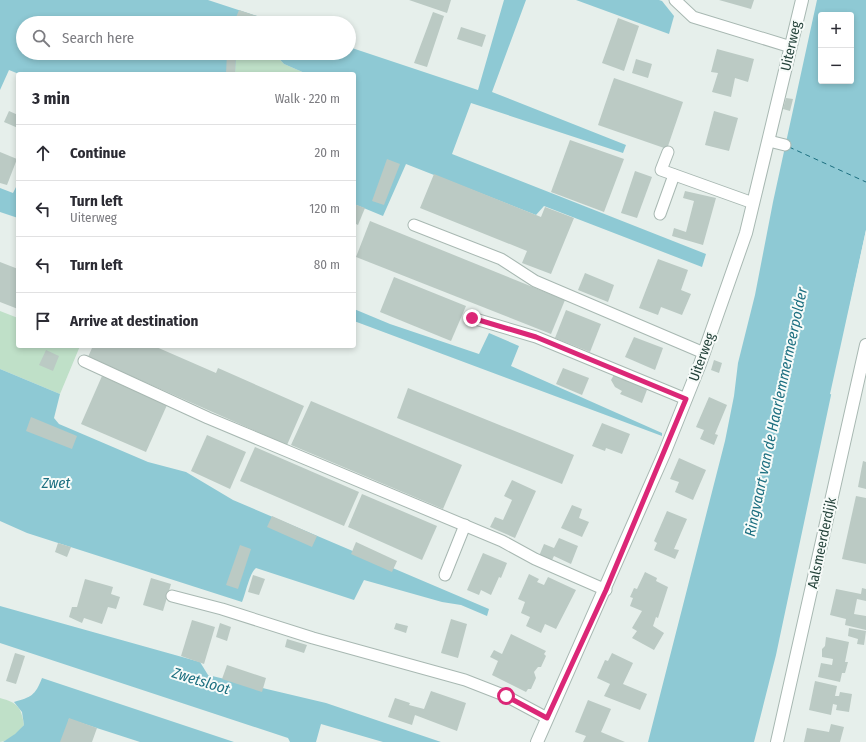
<!DOCTYPE html>
<meta charset="utf-8">
<style>
:root{--surface:#fff;--page:#f2f2f3;--text:#2b2b33;--muted:#7c7c81;--line:#e1e1e2}
body{margin:0;font-family:"Fira Sans Condensed",sans-serif;background:var(--page);color:var(--text)}
.controls{position:absolute;right:12px;top:12px;display:grid;overflow:hidden;border-radius:4px;box-shadow:0 2px 6px #0003}
.controls button{width:36px;height:36px;display:grid;place-items:center;padding:0;border:0;border-bottom:1px solid var(--line);background:var(--surface);color:var(--text);font:20px sans-serif}
.stop{position:absolute;width:12px;height:12px;margin:-9px;border:3px solid #db2777;border-radius:50%;background:#fff}
.stop.end{background:#db2777;border-color:#fff;box-shadow:0 1px 4px #0008}
.list{margin:0;padding:0;list-style:none}
h2{display:flex;justify-content:space-between;align-items:center;height:52px;margin:0;padding:0 16px;font-size:17px}
h2 small{font-size:13px;font-weight:400;color:var(--muted)}
.list li{display:grid;grid-template-columns:26px 1fr auto;gap:12px;align-items:center;box-sizing:border-box;height:56px;padding:0 16px;border-top:1px solid var(--line)}
.list b{display:block;font-size:15px;white-space:nowrap}
.list p{margin:0;font-size:13px;white-space:nowrap;color:var(--muted)}
.list em{font-size:13px;font-style:normal;color:var(--muted)}
.icon{flex:none;width:22px;height:22px;fill:none;stroke:currentColor;stroke-width:2;stroke-linecap:round;stroke-linejoin:round}
.map{position:relative;flex:none;width:866px;height:742px;overflow:hidden}
.search{position:absolute;background:var(--surface);box-shadow:0 2px 6px #0003;left:16px;top:16px;width:340px;height:44px;display:flex;align-items:center;gap:10px;box-sizing:border-box;padding:0 14px;border-radius:22px;color:var(--muted);font-size:15px}
.panel{position:absolute;background:var(--surface);box-shadow:0 2px 6px #0003;left:16px;top:72px;width:340px;height:276px;border-radius:4px}
.map>svg:first-child{display:block}
</style>
<div class="map">
<svg width="866" height="742" viewBox="0 0 866 742">
<rect width="100%" height="100%" fill="#e6efeb"/>
<!-- green -->
<g fill="#bfe0c8">
<path d="M236,53h38l10,11 23,10h-72z"/>
<path d="M0,311l18,7v28h62l-20,48 -60,-25z"/>
<path d="M0,698c18,5 21,9 24,27 -6,7 -14,16 -24,17z"/>
</g>
<!-- water -->
<g fill="#8ec9d4" fill-rule="evenodd">
<path d="M0,0h208l70,23h-255v30h213l-1,21h-216l-10,-4 -9,20z"/>
<path d="M504,0h22l-34,92 134,53 -3,8 -152,-50 -19,51 254,100 -4,13 -158,-61 -8,9 -130,-51 -23,52 -29,-12v-130h-47l-23,-10 -10,-11h75v-6l129,43z"/>
<path d="M576,0h83l3,1 12,15 -5,18z"/>
<path d="M817,0h49v230l-90,425 -22,87h-106l77,-301 9,-45 4,-33 17,-68 18,-93zM821,15h30v66h-30z"/>
<path d="M18,183v35l-18,-6v-24l13,5z"/>
<path d="M354,309l36,15 89,30 10,-21 30,13 -8,20 151,67v3l-308,-115z"/>
<path d="M0,369l60,25 -6,24 5,6 89,38 38,10 47,28 256,109 -2,7 -26,-11 -19,-3 -78,-22 -10,20 -98,-32c-7,6 -10,25 -14,34l-215,-69 -27,-12z"/>
<path d="M0,606l200,56 8,13 118,28 115,39h-58l-62,-18 -5,18h-26l-2,-4 -288,-95z"/>
<path d="M42,678l192,64h-94l-71,-23 -6,23h-60l12,-8 9,-9 -2,-13 -8,-10c17,-5 21,-6 28,-24z"/>
</g>
<!-- pier -->
<path fill="#e6efeb" d="M866,230v9l-33,156 -3,-1z"/>
<g fill="none" stroke-linecap="round" stroke-linejoin="round">
<!-- ferry -->
<path stroke="#1c6f80" stroke-width="1" stroke-dasharray="5 4" stroke-linecap="butt" d="M789,147l77,35"/>
</g>
<!-- building -->
<g fill="#bbcac4">
<path d="M409,0h42l-4,13z"/>
<path d="M719,0h35l-3,9z"/>
<path d="M239,10l18,6 -3,7h-12l-7,-3z"/>
<path d="M433,12l11,4 -17,51 -13,-4z"/>
<path d="M618,18l21,8 -15,45 -22,-8z"/>
<path d="M461,27l25,8 -4,12 -25,-8z"/>
<path d="M717,49l37,10 -6,23 -13,-4 -4,19 -19,-5 6,-19 -7,-1z"/>
<path d="M227,53h9l-1,21h-9z"/>
<path d="M636,59l16,5 -4,14 -16,-5z"/>
<path d="M614,78l69,24 -16,47 -69,-24z"/>
<path d="M786,98l7,1 -3,12 -7,-2z"/>
<path d="M9,111l9,4v13l-14,-6z"/>
<path d="M714,111l24,7 -9,33 -24,-6z"/>
<path d="M570,140l54,19 -20,53 -53,-20z"/>
<path d="M0,152l17,7 -10,26 -7,-2z"/>
<path d="M387,159l13,5 -16,41 -12,-4z"/>
<path d="M635,171l17,6 -15,41 -16,-5z"/>
<path d="M434,174l107,43 4,-10 29,11 -23,56 -29,-11 5,-12 -107,-43z"/>
<path d="M685,191l31,7 -13,47 -31,-9 2,-8 12,4 8,-31 -11,-3z"/>
<path d="M354,204l11,4 -7,17 -4,-2z"/>
<path d="M370,221l195,79 -14,34 -195,-77z"/>
<path d="M658,259l30,11 -7,20 10,4 -9,21 -21,-8 -3,8 -19,-7z"/>
<path d="M0,262l18,7v40l-18,-7z"/>
<path d="M585,273l29,12 -6,17 -30,-12z"/>
<path d="M394,277l72,29 -15,35 -71,-29z"/>
<path d="M566,310l35,14 -11,28 -35,-14z"/>
<path d="M634,337l29,11 -8,22 -30,-13z"/>
<path d="M87,346h67l62,27 2,-5 86,38 -17,39 -199,-88 4,-9z"/>
<path d="M46,350l13,6 -6,15 -14,-6z"/>
<path d="M714,360l8,3 -3,10 -8,-3z"/>
<path d="M563,368l26,10 -7,17 -26,-11z"/>
<path d="M615,373l33,14 -6,16 -22,-9 2,-3 -7,-4 -4,-7z"/>
<path d="M102,376l65,29 -21,47 -65,-28z"/>
<path d="M408,388l166,67 -12,29 -165,-66z"/>
<path d="M709,397l18,8 -12,29 3,1 -4,10 -14,-6 4,-9 -8,-3z"/>
<path d="M311,401l151,64 -19,44 -152,-64z"/>
<path d="M31,417l46,19 -5,13 -46,-18z"/>
<path d="M602,423l28,11 -8,20 -16,-6 -1,3 -13,-5z"/>
<path d="M207,435l39,17 -16,37 -39,-18z"/>
<path d="M255,447l104,45 -15,34 -104,-45z"/>
<path d="M679,458l27,12 -13,30 -18,-8 4,-10 -9,-3z"/>
<path d="M863,461l3,1v27l-8,-2z"/>
<path d="M512,480l24,11 -21,47 -25,-11 5,-10 8,3 9,-20 -8,-4z"/>
<path d="M362,494l75,32 -15,34 -74,-33z"/>
<path d="M856,496l10,2v66l-24,-5z"/>
<path d="M572,505l10,4 -3,9 10,4 -7,15 -21,-9z"/>
<path d="M667,511l20,8 -13,30 5,1 -4,9 -21,-9 3,-7 -3,-2z"/>
<path d="M272,516l45,20 -5,11 -45,-20z"/>
<path d="M559,538l19,8 -7,18 -17,-8 -3,6 -12,-6 5,-12 10,4z"/>
<path d="M356,542l41,19 -5,11 -41,-18z"/>
<path d="M58,543l13,4 -4,10 -12,-5z"/>
<path d="M240,545l11,4 -13,40 -12,-4z"/>
<path d="M483,553l24,10 -6,15 -2,-1 -8,18 -10,-5 -2,5 -12,-5z"/>
<path d="M645,572l12,6 -1,3 12,6 -10,31 -2,-1 -3,9 11,7 -10,17 -22,-12 5,-7 -5,-3 10,-17 -12,-5 3,-8 -3,-1 4,-9 3,1z"/>
<path d="M529,574l10,5 -2,3 7,3 4,-8 28,13 -20,39 -11,-5 -4,9 -15,-7 4,-9 -9,-4 4,-11 -7,-3z"/>
<path d="M253,575l12,4 -6,16 -11,-3z"/>
<path d="M151,578l20,6 -8,27 -20,-6z"/>
<path d="M85,579l28,8 -2,7 9,3 -4,12 -8,-2 -6,17 -18,-6 -2,5 -13,-6 3,-10h5z"/>
<path d="M862,588l4,1v12l-9,-2 -3,15 12,2v14l-21,-5 1,-6 -16,-4 6,-26 25,5z"/>
<path d="M451,619l16,5 -9,34 -17,-5z"/>
<path d="M192,620l23,7 -11,37 -23,-8z"/>
<path d="M220,623l11,4 -4,14 -11,-4z"/>
<path d="M396,623l12,3 -2,7 -12,-4z"/>
<path d="M849,628l17,3 -2,14 -7,-1 1,-5 -10,-3z"/>
<path d="M511,634l35,17 -2,3 2,2 -5,11h-3l-4,5 2,6 -5,11h-3l-2,3 -34,-17 6,-14 -8,-4 4,-7 8,4z"/>
<path d="M826,637l23,5 -4,20h3l-3,11h-3l-2,9 -22,-5 3,-14 11,2 1,-6 -11,-2v-8l3,-3z"/>
<path d="M287,639l20,6 -3,8 -19,-6z"/>
<path d="M15,653l10,3 -9,28 -10,-3z"/>
<path d="M612,653l21,10 -10,21 24,10 -7,16 -36,-14 6,-12 -13,-6 8,-18 3,1z"/>
<path d="M227,665l39,13 -4,14 -40,-13z"/>
<path d="M815,681l22,5 -2,10h4l1,-4 12,2 -3,18 -13,-2 1,-5 -4,-1 -2,11 -22,-5z"/>
<path d="M431,691l35,12 -9,28 -42,-16 -3,10 -24,-8 7,-19 15,5 -1,2 15,4z"/>
<path d="M588,700l23,9 -10,23 24,10h-42l3,-6 -11,-4z"/>
<path d="M69,718l28,10 -5,14h-32z"/>
<path d="M831,724l13,3 -4,15h-36l3,-14 22,4z"/>
</g>
<g fill="none" stroke-linecap="round" stroke-linejoin="round">
<!-- service casing -->
<g stroke="#a8b8b2" stroke-width="13">
<g id="service">
<path d="M675,0l18,17 98,30"/>
<path d="M769,141l16,4"/>
<path d="M668,152l-7,18 92,33"/>
<path d="M660,214l14,-39"/>
<path d="M414,225l87,34 34,22 169,72"/>
<path d="M472,318l64,19 150,62"/>
<path d="M84,361l124,57 294,123 33,18 71,31"/>
<path d="M445,575l20,-50"/>
<path d="M172,596l50,13 91,29 152,42 41,16 41,22"/>
</g>
</g>
<!-- minor casing -->
<g stroke="#a8b8b2" stroke-width="14">
<g id="minor">
<path d="M537,742l127,-288 36,-90 46,-131 56,-233"/>
<path d="M777,742l89,-397"/>
</g>
</g>
<!-- service -->
<use href="#service" stroke="#fff" stroke-width="11"/>
<!-- minor -->
<use href="#minor" stroke="#fff" stroke-width="12"/>
</g>
<g fill="none" stroke-linecap="round" stroke-linejoin="round">
<!-- route -->
<path stroke="#db2777" stroke-width="5" d="M472,318l64,19 150,62 -80,191 -59,128 -41,-22"/>
</g>
<g text-anchor="middle" dominant-baseline="central" stroke-width="4" stroke-linejoin="round" paint-order="stroke">
<!-- street labels -->
<g font-size="14" fill="#24423a" stroke="#f7fbf9">
<text transform="translate(791 46) rotate(-77)">Uiterweg</text>
<text transform="translate(702 357) rotate(-70)">Uiterweg</text>
<text transform="translate(822 543) rotate(-78)">Aalsmeerderdijk</text>
</g>
<!-- water labels -->
<g font-size="15" font-style="italic" fill="#1c6f80" stroke="#f7fbf9">
<text transform="translate(776 412) rotate(-78)">Ringvaart van de Haarlemmermeerpolder</text>
<text x="56" y="483">Zwet</text>
<text transform="translate(201 681) rotate(17)">Zwetsloot</text>
</g>
</g>
</svg>
<div class="controls">
<button>+</button>
<button>−</button>
</div>
<div class="stop" style="left:506px;top:696px"></div>
<div class="stop end" style="left:472px;top:318px"></div>
<div class="search"><svg class="icon" aria-label="search" viewBox="0 0 24 24"><circle cx="10" cy="10" r="6"/><path d="M15 15l6 6"/></svg>Search here</div>
<section class="panel">
<h2>3 min<small>Walk · 220 m</small></h2>
<ul class="list">
<li><svg class="icon" aria-label="ahead" viewBox="0 0 24 24"><path d="M12 20V5M6 11l6-6 6 6"/></svg><div><b>Continue</b></div><em>20 m</em></li>
<li><svg class="icon" aria-label="left" viewBox="0 0 24 24"><path d="M17 20v-9H6M10 6l-5 5 5 5"/></svg><div><b>Turn left</b><p>Uiterweg</p></div><em>120 m</em></li>
<li><svg class="icon" aria-label="left" viewBox="0 0 24 24"><path d="M17 20v-9H6M10 6l-5 5 5 5"/></svg><div><b>Turn left</b></div><em>80 m</em></li>
<li><svg class="icon" aria-label="arrive" viewBox="0 0 24 24"><path d="M6 21V4h12l-3 4 3 4H6"/></svg><div><b>Arrive at destination</b></div></li>
</ul>
</section>
</div>
